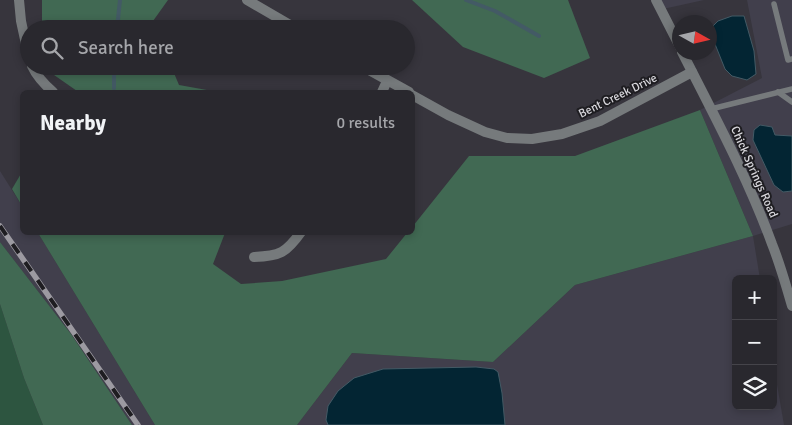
<!DOCTYPE html>
<meta charset="utf-8">
<style>
:root{--surface:#29282e;--page:#35343a;--text:#f1f3f6;--muted:#a5a6aa;--line:#45444a}
body{margin:0;font-family:Signika,sans-serif;background:var(--page);color:var(--text)}
.controls{position:absolute;right:15px;bottom:15px;display:grid;overflow:hidden;border-radius:8px;box-shadow:0 2px 8px #0003}
.controls button{width:45px;height:45px;display:grid;place-items:center;padding:0;border:0;border-bottom:1px solid var(--line);background:var(--surface);color:var(--text);font:25px sans-serif}
.compass{position:absolute;left:672px;top:15px;width:45px;height:45px;border-radius:50%;background:var(--surface);box-shadow:0 2px 8px #0003;rotate:98deg}
.list{margin:0;padding:0;list-style:none}
h2{display:flex;justify-content:space-between;align-items:center;height:65px;margin:0;padding:0 20px;font-size:21px}
h2 small{font-size:16px;font-weight:400;color:var(--muted)}
.icon{flex:none;width:28px;height:28px;fill:none;stroke:currentColor;stroke-width:2;stroke-linecap:round;stroke-linejoin:round}
.map{position:relative;flex:none;width:792px;height:425px;overflow:hidden}
.search{position:absolute;background:var(--surface);box-shadow:0 2px 8px #0003;left:20px;top:20px;width:395px;height:55px;display:flex;align-items:center;gap:12px;box-sizing:border-box;padding:0 18px;border-radius:28px;color:var(--muted);font-size:19px}
.panel{position:absolute;background:var(--surface);box-shadow:0 2px 8px #0003;left:20px;top:90px;width:395px;height:145px;border-radius:8px}
.map>svg:first-child{display:block}
</style>
<div class="map">
<svg width="792" height="425" viewBox="0 0 792 425">
<rect width="100%" height="100%" fill="#37353d"/>
<!-- built -->
<g fill="#413f4c">
<path d="M660,0h44l-41,9z"/>
<path d="M747,0h45v224l-39,12 7,43h-24v127h37v-45l11,64h-487l55,-72 141,9 82,-77 178,-49 -53,-126 62,-32z"/>
<path d="M0,171l22,35v26l16,1 117,192h-23l-61,-91 -71,-92z"/>
</g>
<!-- green -->
<path fill="#2d5540" d="M0,304l24,74 19,47h-43z"/>
<!-- forest -->
<g fill="#416953">
<path d="M42,0h126l-15,21 3,8h-114z"/>
<path d="M412,0h156l22,58 -46,20 -81,-31z"/>
<path d="M44,66h127l8,19 39,7h-142l1,-1 -33,-23z"/>
<path d="M700,110l53,126 -178,49 -82,77 -141,-9 -55,72h-142l-117,-192h187l-12,31 28,20 41,-3 104,-22 21,-26 5,-1 1,-6 56,-70h106z"/>
<path d="M22,172v34l-10,-17z"/>
<path d="M0,242l71,92 61,91h-89l-19,-47 -24,-74z"/>
</g>
<!-- water -->
<g fill="#032533" stroke="#435a65">
<path d="M732,16h12l10,35 2,23 -9,6 -15,-4 -7,-7 -10,-25 -2,-18 5,-5z"/>
<path d="M760,125l12,2 3,8 17,1v55l-9,1 -9,-7 -21,-45 1,-10z"/>
<path d="M476,367l18,2 4,3 4,21 3,32h-177l-2,-5 2,-14 10,-15 16,-13 29,-9z"/>
</g>
<g fill="none" stroke-linecap="round" stroke-linejoin="round">
<!-- stream -->
<g stroke="#435a65" stroke-width="4">
<path d="M466,0l29,11 44,25"/>
<path d="M117,29l3,-29"/>
<path d="M114,88v-22"/>
</g>
<!-- service -->
<g stroke="#767a7c" stroke-width="5.5">
<path d="M774,4l14,56 4,-1"/>
<path d="M778,92l14,10"/>
<path d="M711,109l81,-20"/>
</g>
<!-- minor -->
<g stroke="#767a7c" stroke-width="10">
<path d="M19,0l2,21 8,37"/>
<path d="M247,0l50,29"/>
<path d="M656,0l24,47"/>
<path d="M682,52c32,63 66,126 90,192 8,20 14,41 20,62"/>
<path d="M32,66c5,11 12,18 21,26"/>
<path d="M362,66l47,26"/>
<path d="M382,92l5,-11"/>
<path d="M412,95l36,20 37,17 22,6 25,1 30,-5 38,-13 92,-49"/>
<path d="M254,257c26,-1 32,-4 47,-25"/>
</g>
<!-- rail casing -->
<g stroke="#9c9aa1" stroke-width="5.5">
<path id="rail" d="M0,226l138,199"/>
</g>
<!-- rail -->
<use href="#rail" stroke="#1e1d21" stroke-width="4" stroke-dasharray="11" stroke-linecap="butt"/>
</g>
<g text-anchor="middle" dominant-baseline="central" stroke-width="4" stroke-linejoin="round" paint-order="stroke">
<!-- street labels -->
<g font-size="12" fill="#d7d6db" stroke="#1e1d21">
<text transform="translate(618 96) rotate(-26)">Bent Creek Drive</text>
<text transform="translate(754 172) rotate(66)">Chick Springs Road</text>
</g>
</g>
</svg>
<div class="controls">
<button>+</button>
<button>−</button>
<button><svg class="icon" aria-label="layers" viewBox="0 0 24 24"><path d="M12 4l9 5-9 5-9-5zM3 14l9 5 9-5"/></svg></button>
</div>
<svg class="compass" viewBox="-18 -18 36 36"><path d="M0-13l5 13h-10z" fill="#e53935"/><path d="M0 13l5-13h-10z" fill="#a5a6aa"/></svg>
<div class="search"><svg class="icon" aria-label="search" viewBox="0 0 24 24"><circle cx="10" cy="10" r="6"/><path d="M15 15l6 6"/></svg>Search here</div>
<section class="panel">
<h2>Nearby<small>0 results</small></h2>
<ul class="list">
</ul>
</section>
</div>
